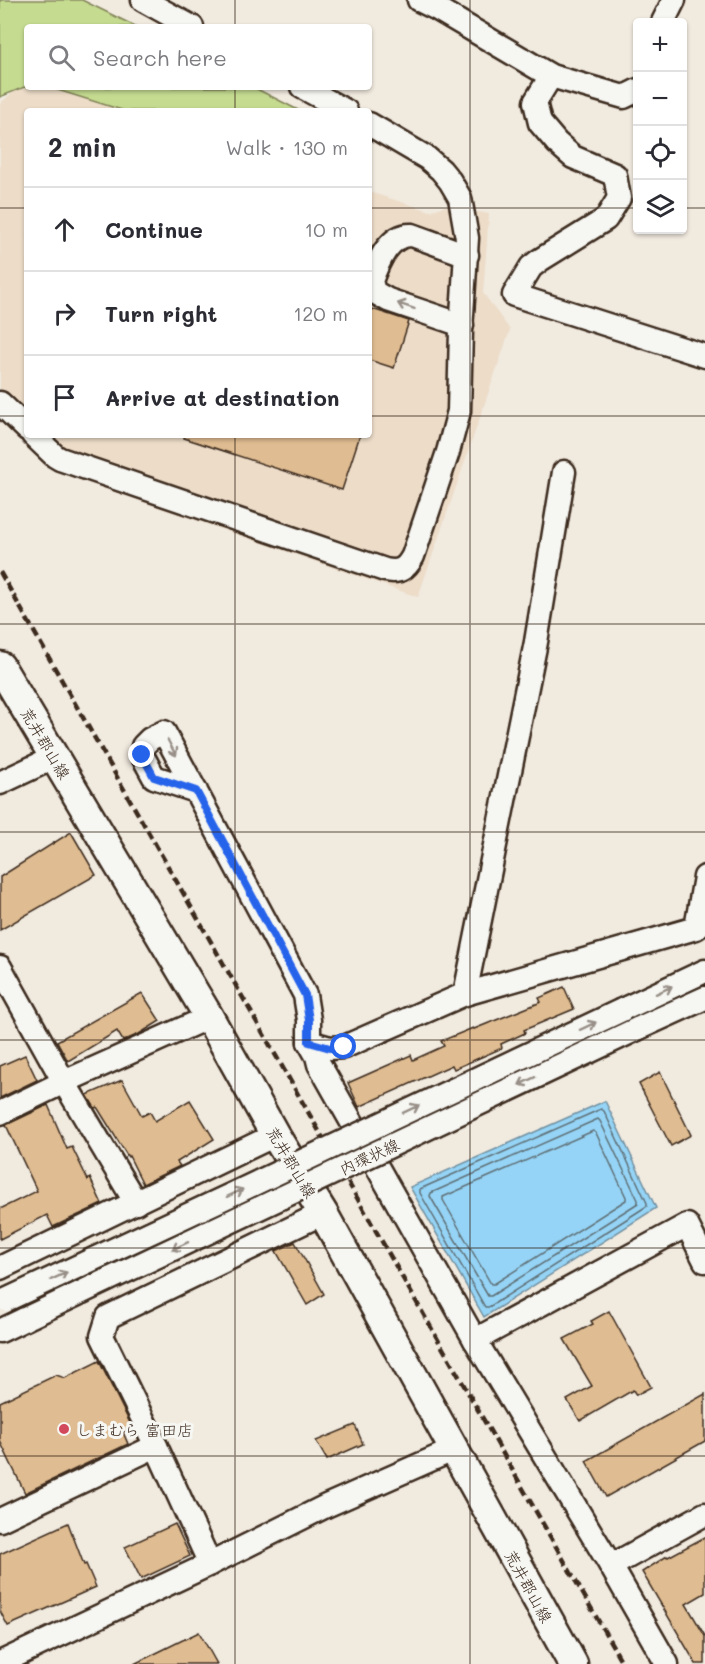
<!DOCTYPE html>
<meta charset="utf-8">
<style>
:root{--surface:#fff;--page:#f2f2f3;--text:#2b2b33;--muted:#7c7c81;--line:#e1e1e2}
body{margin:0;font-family:Mali,"Klee One",sans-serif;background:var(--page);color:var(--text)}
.controls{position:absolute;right:18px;top:18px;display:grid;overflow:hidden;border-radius:6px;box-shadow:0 2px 4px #0004}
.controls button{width:54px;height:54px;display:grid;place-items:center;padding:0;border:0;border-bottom:2px solid var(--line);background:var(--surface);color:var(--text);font:30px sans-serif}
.stop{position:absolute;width:18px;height:18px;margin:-14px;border:4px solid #2563eb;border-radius:50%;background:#fff}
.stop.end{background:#2563eb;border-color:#fff;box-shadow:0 2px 6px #0008}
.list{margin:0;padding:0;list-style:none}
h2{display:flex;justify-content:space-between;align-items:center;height:78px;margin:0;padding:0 24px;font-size:26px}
h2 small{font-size:20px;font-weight:400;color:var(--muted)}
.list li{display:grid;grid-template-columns:39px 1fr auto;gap:18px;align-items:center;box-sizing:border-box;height:84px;padding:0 24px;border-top:2px solid var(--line)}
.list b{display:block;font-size:22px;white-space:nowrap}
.list em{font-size:20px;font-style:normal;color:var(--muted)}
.icon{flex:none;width:33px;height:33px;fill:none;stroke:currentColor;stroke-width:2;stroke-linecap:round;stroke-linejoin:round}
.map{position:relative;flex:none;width:705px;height:1664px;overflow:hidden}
.search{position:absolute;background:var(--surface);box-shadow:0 2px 4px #0004;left:24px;top:24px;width:348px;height:66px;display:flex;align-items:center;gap:15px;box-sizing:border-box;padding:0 21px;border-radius:6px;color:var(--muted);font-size:22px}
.panel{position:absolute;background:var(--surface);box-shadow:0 2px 4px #0004;left:24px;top:108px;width:348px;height:330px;border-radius:6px}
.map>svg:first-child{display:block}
</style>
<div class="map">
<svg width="705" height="1664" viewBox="0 0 705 1664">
<rect width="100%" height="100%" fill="#f1eadf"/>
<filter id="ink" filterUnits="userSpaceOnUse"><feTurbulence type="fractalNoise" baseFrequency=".0167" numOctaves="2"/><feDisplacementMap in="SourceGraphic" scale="12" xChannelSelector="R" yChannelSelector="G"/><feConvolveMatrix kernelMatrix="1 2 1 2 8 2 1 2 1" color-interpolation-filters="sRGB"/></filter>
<g filter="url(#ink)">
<!-- built -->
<g fill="#ecdcc8">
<path d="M27,79v8h49l76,24h-125v321l-27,-27v-301z"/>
<path d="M369,192l61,19 15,-5 44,8 -6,79 27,37 -92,267 -347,-120 -41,-42h339z"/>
</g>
<!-- green -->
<g fill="#c5db90" stroke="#808257" stroke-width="1.5">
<path d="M0,0h82l55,27h-110v59l-27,11z"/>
<path d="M48,87h205l47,24h-175z"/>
</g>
<!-- water -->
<path fill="#95d4f6" stroke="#7190a0" stroke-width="1.5" d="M605,1101l51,107 -172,109 -74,-130z"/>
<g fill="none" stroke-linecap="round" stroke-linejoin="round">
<!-- shore -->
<g stroke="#5f6e74" stroke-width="1.5">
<path d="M601,1109l3,2 43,92v3l-158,101h-4l-65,-114v-4z"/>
<path d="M598,1119l2,2 38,79v3l-147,93h-3l-58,-100 1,-3z"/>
<path d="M593,1131l3,2 30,64v3l-132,84h-3l-48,-84v-3z"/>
</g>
</g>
<!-- building -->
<g fill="#dfbc91" stroke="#3b2a1e" stroke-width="1.5">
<path d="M369,308l40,13 -15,47 -25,-8z"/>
<path d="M185,435h175l-18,55 -158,-52z"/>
<path d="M71,832l25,43 -96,55v-53z"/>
<path d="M564,987l10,22 -50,21 1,3 -24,11 1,4 -48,21 -2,-4 -93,42 -11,-24 63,-28 2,5 31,-14 -3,-5 32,-13 1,1 67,-27 -2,-4z"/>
<path d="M142,993l18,28 -21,13 -16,7 -6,-10 -49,30 -11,-20z"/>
<path d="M25,1055l12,25 -37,18v-32z"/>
<path d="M660,1072l31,63 -20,11 -32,-62z"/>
<path d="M122,1080l20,36 8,-4 5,9 35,-21 24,39 -37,23 3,4 -37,18 -14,-28 -1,1 -31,-50 -2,1 -8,-13z"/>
<path d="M48,1105l19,44 5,-2 16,33 2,-2 12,26 -49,23 -6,-12 -47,24v-30l37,-18 -31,-66z"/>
<path d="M295,1242l29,52 -17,11 -31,-54z"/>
<path d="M609,1311l42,76 -15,8 -3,-5 -53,31 -13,-21 25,-14 -28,-47 29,-15 -2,-3z"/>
<path d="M99,1361l33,66 -9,5 5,12 -103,49 -25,-52v-39l56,-27 9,3z"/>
<path d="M705,1394v47l-99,56 -20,-36z"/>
<path d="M355,1425l8,19 -36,16 -11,-19z"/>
<path d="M68,1523l16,42 2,-1 10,23 -88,39 -8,-15v-57z"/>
<path d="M175,1524l15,32 -49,23 -16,-32z"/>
<path d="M705,1537v56l-19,11 19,32v28h-9l-54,-92 25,-16 1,1z"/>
<path d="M199,1632l18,32h-83z"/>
</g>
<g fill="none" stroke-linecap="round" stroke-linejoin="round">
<!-- minor casing -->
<g stroke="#3b2a1e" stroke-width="27">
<g id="minor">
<path d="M143,0l49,27"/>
<path d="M419,0l20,10 112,66 73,21 14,-7"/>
<path d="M663,22l11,-22"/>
<path d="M551,76l-16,26 5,21 17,20 16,14 42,18 4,23 -13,21 -66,41 -9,7 -17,28 191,61"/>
<path d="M302,87l44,24"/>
<path d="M462,325l-74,-25 -14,-8 -3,-11c7,-19 18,-47 41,-46l55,20"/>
<path d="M0,403l27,26"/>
<path d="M33,435l22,21 5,3 325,111c15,3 21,-1 28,-14l35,-104 11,-41 2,-81 6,-92 -7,-40 -10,-17 -9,-11 -14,-12 -58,-34"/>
<path d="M0,783l55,-26"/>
<path d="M196,791l-42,-14 -12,-22 1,-9 7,-7 14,-7 141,263 4,25v22l8,14 2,8 156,276"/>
<path d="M0,967l64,115 72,121"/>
<path d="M465,994l71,-352 28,-170"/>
<path d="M622,1010l83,-39"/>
<path d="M637,1029l68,-31"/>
<path d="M309,1042l21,6 14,-1 121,-53 231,-66 9,-51"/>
<path d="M0,1113l64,-31 145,-65"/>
<path d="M0,1268l275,-133"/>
<path d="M0,1331l25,-12"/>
<path d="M0,1520l156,-74"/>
<path d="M210,1564l-54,-118 -54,-110 6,-19 215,-104"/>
<path d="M611,1566l94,-52"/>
<path d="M0,1663l210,-99 116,-58 127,-56"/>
<path d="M667,1664l-56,-98 -136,-226 212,-115 18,36"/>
</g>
</g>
<!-- major casing -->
<g stroke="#3b2a1e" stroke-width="33">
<path id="major" d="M0,666l209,351 66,118 48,78 250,451"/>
</g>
<!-- minor -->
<use href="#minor" stroke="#f6f6f2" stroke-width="22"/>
<!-- major -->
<use href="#major" stroke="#f6f6f2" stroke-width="28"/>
<!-- rail -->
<path stroke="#3b2a1e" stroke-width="4.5" stroke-dasharray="9 4.5" stroke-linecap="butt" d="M0,572l623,1092"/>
<!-- minor-bridge casing -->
<g stroke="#3b2a1e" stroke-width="27" stroke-linecap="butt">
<g id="minor-bridge">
<path d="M6,1300c206,-95 411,-194 616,-290"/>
<path d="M25,1319l612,-290"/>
</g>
</g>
<!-- minor-bridge -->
<use href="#minor-bridge" stroke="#f6f6f2" stroke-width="22"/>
</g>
<!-- one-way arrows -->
<defs><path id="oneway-shaft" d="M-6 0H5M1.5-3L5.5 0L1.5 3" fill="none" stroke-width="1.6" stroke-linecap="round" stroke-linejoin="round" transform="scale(1.5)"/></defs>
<g stroke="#989088">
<use href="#oneway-shaft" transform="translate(406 306) rotate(-161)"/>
<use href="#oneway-shaft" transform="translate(172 748) rotate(62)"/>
<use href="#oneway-shaft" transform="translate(664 990) rotate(-25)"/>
<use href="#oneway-shaft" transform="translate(588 1026) rotate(-25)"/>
<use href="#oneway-shaft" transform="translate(527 1081) rotate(155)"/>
<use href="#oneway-shaft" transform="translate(411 1109) rotate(-25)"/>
<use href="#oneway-shaft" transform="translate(235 1193) rotate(-26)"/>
<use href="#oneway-shaft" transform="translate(180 1246) rotate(155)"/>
<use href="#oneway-shaft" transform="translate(59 1276) rotate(-25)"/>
</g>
</g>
<g fill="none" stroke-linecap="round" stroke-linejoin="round" filter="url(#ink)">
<!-- route -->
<path stroke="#2563eb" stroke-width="8" d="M142,755l12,22 42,14 109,204 4,25v22l21,6 14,-1"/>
</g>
<!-- grid -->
<path fill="none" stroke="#3b2a1e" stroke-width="1.5" stroke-opacity="0.55" d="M235,0v27M470,0v1664M235,87v24M0,208h27M369,208h269M682,208h23M0,416h27M369,416h336M235,435v1229M0,624h705M0,832h705M0,1040h705M0,1248h705M0,1456h705"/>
<!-- markers -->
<circle fill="#d1495b" stroke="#f6f6f2" stroke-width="2" cx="64" cy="1429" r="6"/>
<g text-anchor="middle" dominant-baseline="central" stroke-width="6" stroke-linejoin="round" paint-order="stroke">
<!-- street labels -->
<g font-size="16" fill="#3b2a1e" stroke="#f6f6f2">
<text transform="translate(46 743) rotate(59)">荒井郡山線</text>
<text transform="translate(369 1156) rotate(-25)">内環状線</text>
<text transform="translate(292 1162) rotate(59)">荒井郡山線</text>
<text transform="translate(529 1586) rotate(61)">荒井郡山線</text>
</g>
<!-- poi labels -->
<g font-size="16" fill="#3b2a1e" stroke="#f6f6f2" text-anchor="start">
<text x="76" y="1429">しまむら 富田店</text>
</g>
</g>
</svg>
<div class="controls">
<button>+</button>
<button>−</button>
<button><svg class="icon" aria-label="locate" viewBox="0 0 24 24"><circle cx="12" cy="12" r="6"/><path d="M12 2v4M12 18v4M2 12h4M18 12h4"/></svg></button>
<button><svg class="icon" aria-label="layers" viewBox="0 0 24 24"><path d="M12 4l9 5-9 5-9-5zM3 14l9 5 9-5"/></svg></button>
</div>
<div class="stop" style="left:344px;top:1047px"></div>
<div class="stop end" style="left:142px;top:755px"></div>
<div class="search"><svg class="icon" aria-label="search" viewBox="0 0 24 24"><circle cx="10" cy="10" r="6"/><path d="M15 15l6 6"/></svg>Search here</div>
<section class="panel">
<h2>2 min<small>Walk · 130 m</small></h2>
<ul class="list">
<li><svg class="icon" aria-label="ahead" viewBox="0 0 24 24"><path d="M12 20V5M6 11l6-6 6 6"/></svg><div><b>Continue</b></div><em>10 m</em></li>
<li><svg class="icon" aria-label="right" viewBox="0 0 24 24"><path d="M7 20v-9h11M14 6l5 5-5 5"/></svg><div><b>Turn right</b></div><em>120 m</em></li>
<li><svg class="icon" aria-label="arrive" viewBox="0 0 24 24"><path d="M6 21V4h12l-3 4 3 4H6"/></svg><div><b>Arrive at destination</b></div></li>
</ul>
</section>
</div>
